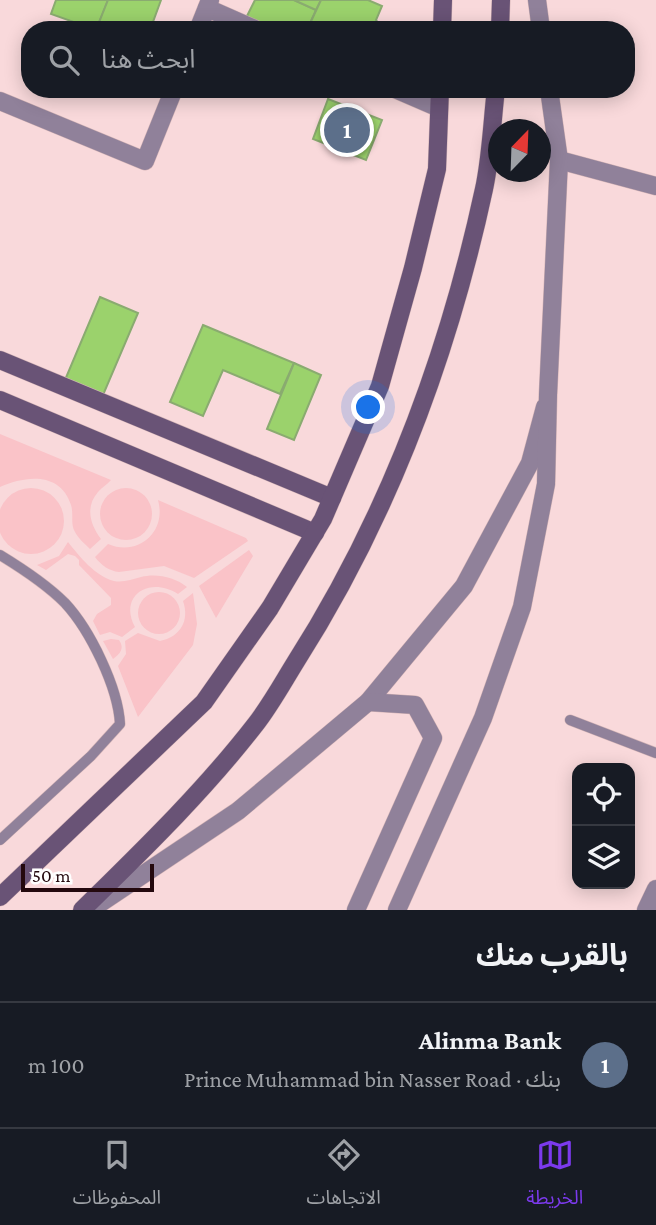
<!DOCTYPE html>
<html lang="ar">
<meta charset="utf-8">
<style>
:root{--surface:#171b24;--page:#20242c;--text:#f1f3f6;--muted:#9ea1a6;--line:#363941;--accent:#7c3aed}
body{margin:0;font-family:"Crimson Pro","Noto Sans Arabic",serif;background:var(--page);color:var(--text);direction:rtl}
.controls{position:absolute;right:21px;bottom:21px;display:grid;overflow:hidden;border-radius:14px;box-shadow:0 4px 18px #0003}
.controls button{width:63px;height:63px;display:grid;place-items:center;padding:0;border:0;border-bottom:2px solid var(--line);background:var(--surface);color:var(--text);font:35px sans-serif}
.compass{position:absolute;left:488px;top:119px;width:63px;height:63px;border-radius:50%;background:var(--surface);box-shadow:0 4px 18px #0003;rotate:23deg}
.scale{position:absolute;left:21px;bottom:18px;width:133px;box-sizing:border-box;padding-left:7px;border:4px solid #24090e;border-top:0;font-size:19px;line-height:24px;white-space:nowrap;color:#24090e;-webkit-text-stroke:5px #fff;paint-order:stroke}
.you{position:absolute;left:369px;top:408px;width:24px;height:24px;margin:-18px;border:5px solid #fff;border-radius:50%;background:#1a73e8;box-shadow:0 0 0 10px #1a73e833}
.badge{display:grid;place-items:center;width:46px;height:46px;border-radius:50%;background:var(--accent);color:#fff;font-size:23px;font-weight:700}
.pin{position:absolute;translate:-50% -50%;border:4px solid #fff;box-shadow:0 2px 7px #0006}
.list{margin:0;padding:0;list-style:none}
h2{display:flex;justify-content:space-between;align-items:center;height:91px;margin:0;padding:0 28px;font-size:30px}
h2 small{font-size:23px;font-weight:400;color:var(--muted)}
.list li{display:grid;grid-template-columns:46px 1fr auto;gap:21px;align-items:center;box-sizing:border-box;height:126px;padding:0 28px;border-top:2px solid var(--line)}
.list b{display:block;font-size:26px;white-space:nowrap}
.list p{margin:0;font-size:23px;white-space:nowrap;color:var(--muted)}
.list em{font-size:23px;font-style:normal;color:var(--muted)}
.icon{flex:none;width:38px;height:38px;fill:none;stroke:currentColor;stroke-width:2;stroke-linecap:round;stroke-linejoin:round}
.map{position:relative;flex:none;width:656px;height:910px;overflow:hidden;direction:ltr}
.search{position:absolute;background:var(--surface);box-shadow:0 4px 18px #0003;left:21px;right:21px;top:21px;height:77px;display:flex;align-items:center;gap:18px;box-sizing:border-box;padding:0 24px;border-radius:28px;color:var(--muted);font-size:26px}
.sheet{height:217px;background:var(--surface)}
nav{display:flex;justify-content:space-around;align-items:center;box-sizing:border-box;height:98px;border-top:2px solid var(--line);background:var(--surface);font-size:19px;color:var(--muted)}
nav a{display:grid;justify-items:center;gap:4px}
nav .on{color:var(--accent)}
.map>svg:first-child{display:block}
</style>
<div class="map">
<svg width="656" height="910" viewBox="0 0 656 910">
<rect width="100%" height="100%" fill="#f9d9db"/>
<!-- green -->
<g fill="#fac3c8">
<path d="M0,434l111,46c-4,5 -9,7 -13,12 -13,15 -8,32 3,47l-11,10c-5,-5 -12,-11 -15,-17 -5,-8 -1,-18 -4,-27 -11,-34 -46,-29 -71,-18z"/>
<circle cx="126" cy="514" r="26"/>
<circle cx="31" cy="521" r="33"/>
<path d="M158,500l88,38 2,3 -54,37 -30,-12 -45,6c-10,-1 -18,-7 -24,-15l13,-13c30,13 59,-12 50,-44z"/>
<path d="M68,542c11,14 27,34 46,39 9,2 18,-2 27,-4 15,-4 34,0 46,10l-9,7c-28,-18 -60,1 -43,33l-13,10 -12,-5 -10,3 -7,-14 4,-7 14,-9v-7l-32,-33v-5l-4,-4 -7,-2 -22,16 -9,-5 22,-9z"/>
<path d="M249,550l4,6 -37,62 -17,-32z"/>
<circle cx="159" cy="613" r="21"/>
<path d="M193,593l4,31 -4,21 -55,72 -20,-51 8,-12 -1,-13 13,-8 22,8c20,-4 30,-20 23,-40z"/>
<path d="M111,639l8,1c6,8 1,14 -6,19l-10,-18z"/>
</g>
<!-- building -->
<g fill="#9bd26c" stroke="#8aab70" stroke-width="2">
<path d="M56,0h52l-12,30 -45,-16z"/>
<path d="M108,0h53l-11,30h-54z"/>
<path d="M255,0h39l22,10 -9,20h-34l-27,-12z"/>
<path d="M294,0h27l-5,10z"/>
<path d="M321,0h47l14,6 -6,14 8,10h-77z"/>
<path d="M328,99l54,21 -16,40 -53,-21z"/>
<path d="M100,297l38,16 -35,82 -38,-15z"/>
<path d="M203,325l91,38 -14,31 -57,-24 -20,46 -33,-14z"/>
<path d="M294,363l27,12 -27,65 -27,-11z"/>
</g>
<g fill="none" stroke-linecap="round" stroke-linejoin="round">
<!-- service casing -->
<g stroke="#d3b4b6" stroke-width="11">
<g id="service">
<path d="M0,555c23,14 46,29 65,48 25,27 53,84 55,121l-29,32 -91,84"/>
<path d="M570,720l86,33"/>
</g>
</g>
<!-- minor casing -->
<g stroke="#d3b4b6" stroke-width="19">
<g id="minor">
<path d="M207,8l50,22"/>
<path d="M198,30l12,-30"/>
<path d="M395,89l44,19"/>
<path d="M0,101l145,60 29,-72"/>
<path d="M559,160l97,26"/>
<path d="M90,910l148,-99 130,-109 96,-116 66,-123 15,-56"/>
<path d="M646,910l10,-21"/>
</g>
</g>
<!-- tertiary casing -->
<g stroke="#d3b4b6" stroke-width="19">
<g id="tertiary">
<path d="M537,0l4,30"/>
<path d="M356,910l77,-172 -18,-33 -47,-3"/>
<path d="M397,910l86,-192 39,-111 24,-123 2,-89 11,-235 -10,-71"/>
</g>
</g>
<!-- secondary casing -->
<g stroke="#d3b4b6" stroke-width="19">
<g id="secondary">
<path d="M442,30l1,-30"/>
<path d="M500,30l1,-30"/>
<path d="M0,360l332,138"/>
<path d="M0,400l315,133"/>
<path d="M0,897l204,-195 66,-94 53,-89 57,-133 33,-118 24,-99 3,-80"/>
<path d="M82,910c60,-59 121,-118 173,-185 15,-19 27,-41 40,-62 92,-144 153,-307 189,-474 7,-32 8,-67 12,-100"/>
</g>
</g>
<!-- service -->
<use href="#service" stroke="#90819a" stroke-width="10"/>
<!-- minor -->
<use href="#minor" stroke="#90819a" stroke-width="18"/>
<!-- tertiary -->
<use href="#tertiary" stroke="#90819a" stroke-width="18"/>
<!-- secondary -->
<use href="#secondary" stroke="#695376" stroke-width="18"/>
</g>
</svg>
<div class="controls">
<button><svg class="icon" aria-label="locate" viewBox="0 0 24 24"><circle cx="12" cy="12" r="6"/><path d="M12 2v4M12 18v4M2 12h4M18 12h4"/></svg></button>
<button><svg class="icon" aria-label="layers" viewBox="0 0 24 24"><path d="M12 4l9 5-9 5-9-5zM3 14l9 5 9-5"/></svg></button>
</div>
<svg class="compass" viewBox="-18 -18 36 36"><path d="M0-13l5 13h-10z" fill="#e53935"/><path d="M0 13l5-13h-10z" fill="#9ea1a6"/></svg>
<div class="scale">50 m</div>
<div class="you"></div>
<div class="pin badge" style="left:347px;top:130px;background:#5c6f8a">1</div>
<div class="search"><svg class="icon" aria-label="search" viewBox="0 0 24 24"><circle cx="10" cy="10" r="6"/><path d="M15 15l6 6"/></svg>ابحث هنا</div>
</div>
<section class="sheet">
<h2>بالقرب منك<small></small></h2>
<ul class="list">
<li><span class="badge" style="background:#5c6f8a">1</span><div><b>Alinma Bank</b><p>بنك · Prince Muhammad bin Nasser Road</p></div><em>100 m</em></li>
</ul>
</section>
<nav>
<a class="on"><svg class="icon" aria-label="map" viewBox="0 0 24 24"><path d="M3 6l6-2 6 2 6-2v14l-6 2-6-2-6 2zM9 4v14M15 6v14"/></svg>الخريطة</a>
<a><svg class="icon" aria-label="directions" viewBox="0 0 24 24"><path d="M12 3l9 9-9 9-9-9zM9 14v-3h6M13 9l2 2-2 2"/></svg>الاتجاهات</a>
<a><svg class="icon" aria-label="saved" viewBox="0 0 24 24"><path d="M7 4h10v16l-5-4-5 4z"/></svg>المحفوظات</a>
</nav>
